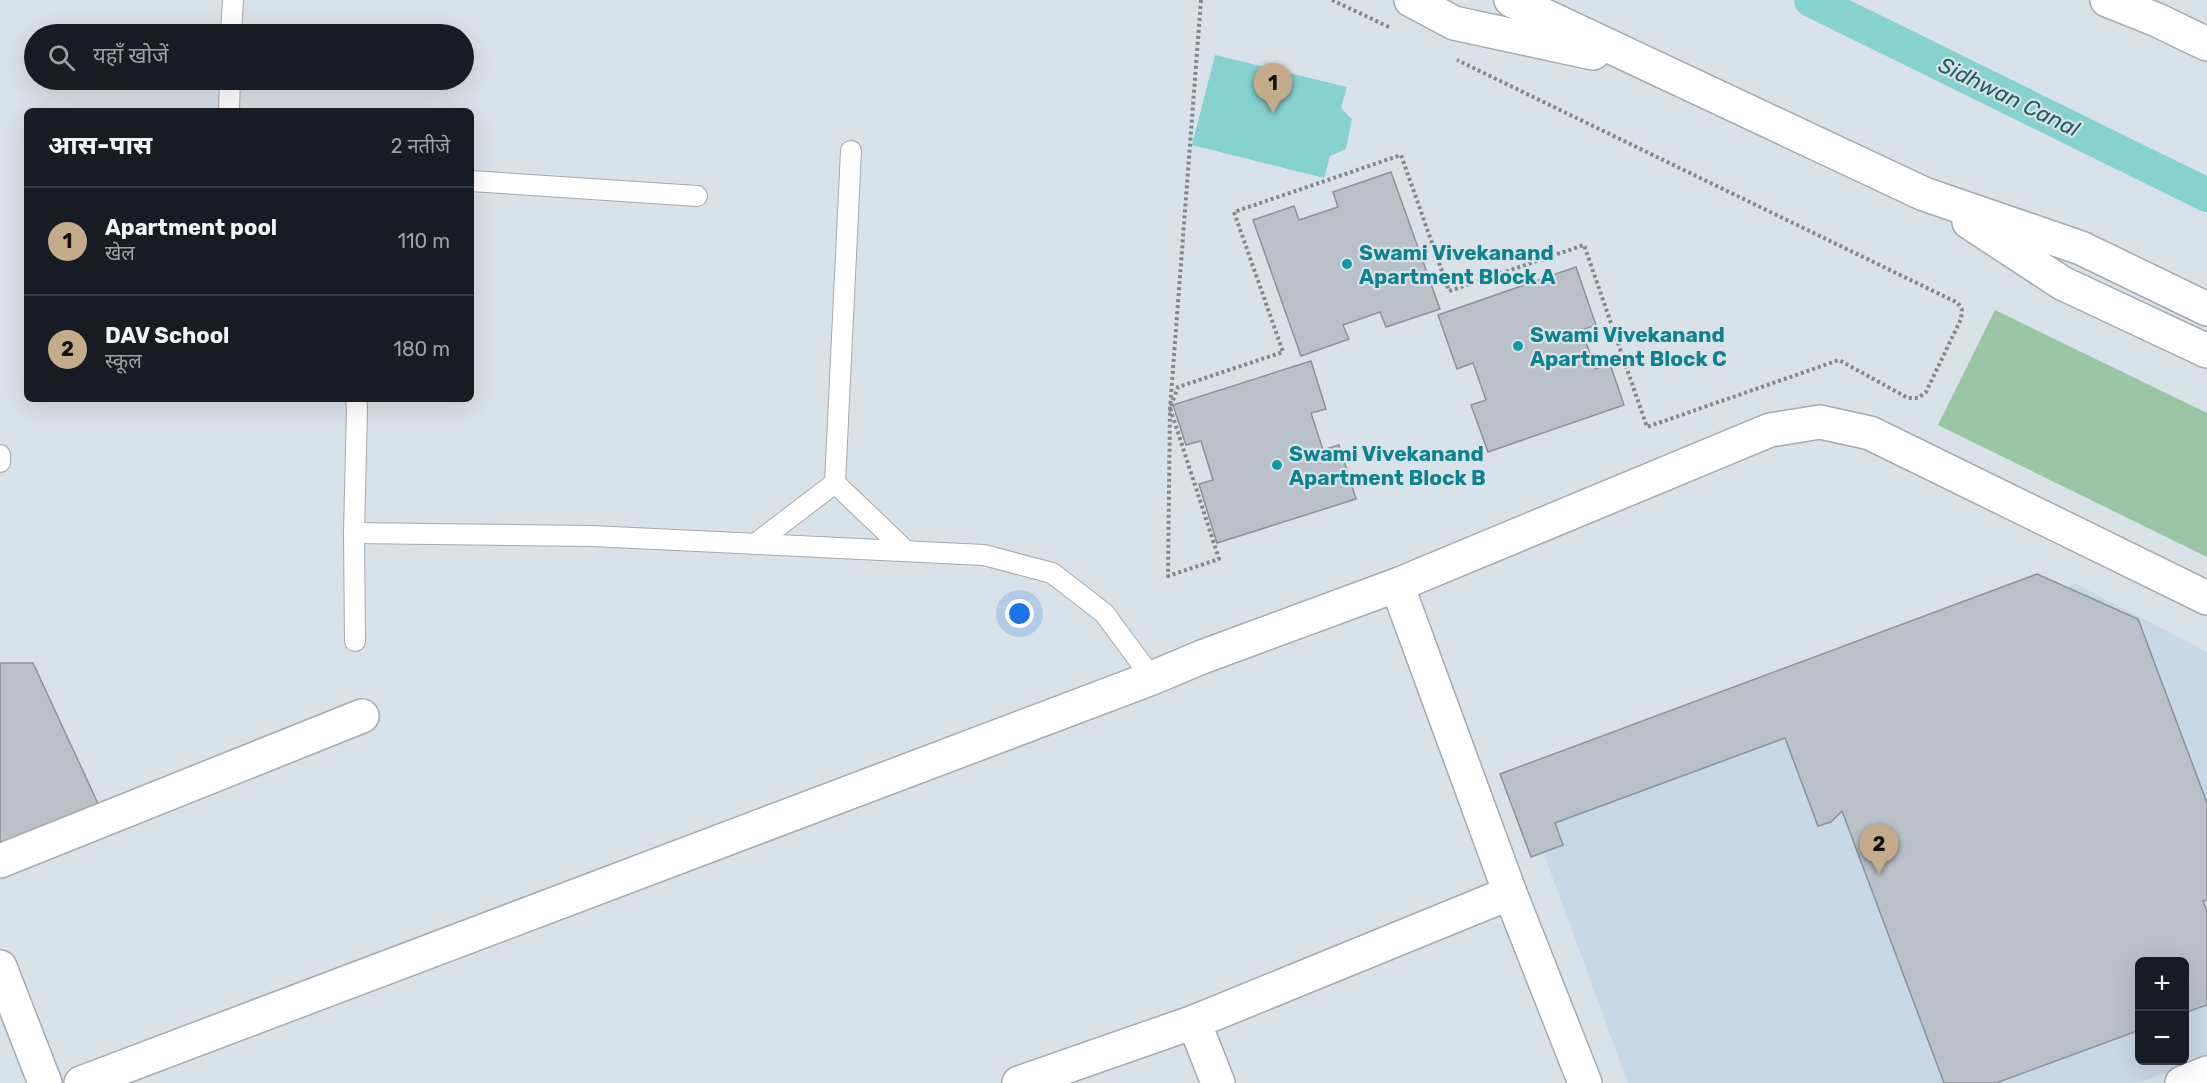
<!DOCTYPE html>
<html lang="hi">
<meta charset="utf-8">
<style>
:root{--surface:#171b24;--page:#20242c;--text:#f1f3f6;--muted:#9ea1a6;--line:#363941;--accent:#c4ac8a}
body{margin:0;font-family:Rubik,"Noto Sans Devanagari",sans-serif;background:var(--page);color:var(--text)}
.controls{position:absolute;right:18px;bottom:18px;display:grid;overflow:hidden;border-radius:9px;box-shadow:0 6px 24px #0002}
.controls button{width:54px;height:54px;display:grid;place-items:center;padding:0;border:0;border-bottom:2px solid var(--line);background:var(--surface);color:var(--text);font:30px sans-serif}
.you{position:absolute;left:1020px;top:614px;width:21px;height:21px;margin:-15px;border:4px solid #fff;border-radius:50%;background:#1a73e8;box-shadow:0 0 0 9px #1a73e833}
.badge{display:grid;place-items:center;width:39px;height:39px;border-radius:50%;background:var(--accent);color:#111;font-size:20px;font-weight:700}
.pin{position:absolute;translate:-50% -50px;filter:drop-shadow(0 2px 3px #0008)}
.pin::after{content:'';position:absolute;top:32px;width:21px;height:18px;background:inherit;clip-path:polygon(0 0,100% 0,50% 100%)}
.list{margin:0;padding:0;list-style:none}
h2{display:flex;justify-content:space-between;align-items:center;height:78px;margin:0;padding:0 24px;font-size:26px}
h2 small{font-size:20px;font-weight:400;color:var(--muted)}
.list li{display:grid;grid-template-columns:39px 1fr auto;gap:18px;align-items:center;box-sizing:border-box;height:108px;padding:0 24px;border-top:2px solid var(--line)}
.list b{display:block;font-size:22px;white-space:nowrap}
.list p{margin:0;font-size:20px;white-space:nowrap;color:var(--muted)}
.list em{font-size:20px;font-style:normal;color:var(--muted)}
.icon{flex:none;width:33px;height:33px;fill:none;stroke:currentColor;stroke-width:2;stroke-linecap:round;stroke-linejoin:round}
.map{position:relative;flex:none;width:2207px;height:1083px;overflow:hidden}
.search{position:absolute;background:var(--surface);box-shadow:0 6px 24px #0002;left:24px;top:24px;width:450px;height:66px;display:flex;align-items:center;gap:15px;box-sizing:border-box;padding:0 21px;border-radius:33px;color:var(--muted);font-size:22px}
.panel{position:absolute;background:var(--surface);box-shadow:0 6px 24px #0002;left:24px;top:108px;width:450px;height:294px;border-radius:9px}
.map>svg:first-child{display:block}
</style>
<div class="map">
<svg width="2207" height="1083" viewBox="0 0 2207 1083">
<rect width="100%" height="100%" fill="#dae2e9"/>
<!-- built -->
<path fill="#cad7e4" fill-rule="evenodd" d="M2076,584l131,68v406l-69,25h-510l-109,-297zM2140,962h44v98h-44z"/>
<!-- green -->
<path fill="#9bc6a5" d="M1995,310l212,103v144l-269,-132z"/>
<!-- water -->
<path fill="#86d2d1" d="M1215,55l132,32 -6,21 11,11 -6,30 -16,7 -6,22 -132,-33z"/>
<g fill="none" stroke-linecap="round" stroke-linejoin="round">
<!-- canal -->
<path stroke="#86d2d1" stroke-width="34" d="M1811,0l396,195"/>
</g>
<!-- building -->
<g fill="#b9c0c8" stroke="#8b9299" stroke-width="1.5">
<path d="M1391,172l49,137 -54,18 -6,-15 -37,13 6,14 -48,17 -48,-136 41,-14 5,14 39,-13 -5,-15z"/>
<path d="M1576,267l20,58 -14,5 13,39 15,-5 14,41 -136,47 -17,-47 15,-5 -13,-37 -16,6 -19,-54z"/>
<path d="M1311,361l15,48 -15,4 12,37 16,-5 17,54 -139,44 -18,-59 14,-4 -12,-39 -15,4 -13,-40z"/>
<path d="M2037,574l101,45 69,184v97l-4,1 4,11v93l-23,8v-51h-44v68l-144,53h-52l-102,-272 -11,11 -13,4 -33,-88 -230,85 8,22 -32,12 -31,-83z"/>
<path d="M0,663h33l68,147 -101,44z"/>
</g>
<g fill="none" stroke-linecap="round" stroke-linejoin="round">
<!-- lane casing -->
<g stroke="#a3aab1" stroke-width="22">
<g id="lane">
<path d="M231,34l2,-34"/>
<path d="M229,111l1,-31"/>
<path d="M851,151l-16,332 71,68"/>
<path d="M471,181l226,15"/>
<path d="M0,455v7"/>
<path d="M354,533l238,3 392,19 68,18 52,40 48,65"/>
<path d="M755,544l80,-61"/>
<path d="M355,641l-1,-108 3,-125 -1,-9"/>
</g>
</g>
<!-- street casing -->
<g stroke="#a3aab1" stroke-width="36">
<g id="street">
<path d="M1397,585l113,308 75,190"/>
<path d="M0,861l362,-145"/>
<path d="M0,967l45,116"/>
<path d="M1194,1022l24,61"/>
<path d="M1019,1083l175,-61 316,-129"/>
<path d="M2182,1083l25,-10"/>
</g>
</g>
<!-- secondary casing -->
<g stroke="#a3aab1" stroke-width="36">
<path id="secondary" d="M81,1083l1071,-405 50,-21 195,-72 373,-155 50,-8 50,11 337,165"/>
</g>
<!-- highway casing -->
<g stroke="#a3aab1" stroke-width="36">
<g id="highway">
<path d="M1411,0l43,23 139,30"/>
<path d="M1511,0l413,194 157,54 126,61"/>
<path d="M2107,0l50,20 50,24"/>
<path d="M1969,222l93,61 145,68"/>
</g>
</g>
<!-- path -->
<g stroke="#83888d" stroke-width="4" stroke-dasharray="3 3" stroke-linecap="butt">
<path d="M1201,0l-31,408 -2,168 51,-17 -49,-151 8,-21 105,-35 -49,-140 167,-57 48,136 135,-46 63,182 192,-67 69,38h10l8,-6 35,-73 1,-9 -4,-7 -501,-243"/>
<path d="M1332,0l59,28"/>
</g>
<!-- lane -->
<use href="#lane" stroke="#fff" stroke-width="20"/>
<!-- street -->
<use href="#street" stroke="#fff" stroke-width="33"/>
<!-- secondary -->
<use href="#secondary" stroke="#fff" stroke-width="33"/>
<!-- highway -->
<use href="#highway" stroke="#fff" stroke-width="33"/>
</g>
<!-- markers -->
<g fill="#0f9aa8" stroke="#dae2e9" stroke-width="2">
<circle cx="1347" cy="264" r="6"/>
<circle cx="1518" cy="346" r="6"/>
<circle cx="1277" cy="465" r="6"/>
</g>
<g text-anchor="middle" dominant-baseline="central" stroke-width="4.5" stroke-linejoin="round" paint-order="stroke">
<!-- culture labels -->
<g font-size="21" font-weight="bold" fill="#0d838f" stroke="#dae2e9" text-anchor="start">
<text x="1359" y="252">Swami Vivekanand<tspan x="1359" dy="24">Apartment Block A</tspan></text>
<text x="1530" y="334">Swami Vivekanand<tspan x="1530" dy="24">Apartment Block C</tspan></text>
<text x="1289" y="453">Swami Vivekanand<tspan x="1289" dy="24">Apartment Block B</tspan></text>
</g>
<!-- water labels -->
<g font-size="22" font-style="italic" fill="#205f5f" stroke="#dae2e9">
<text transform="translate(2009 97) rotate(26)">Sidhwan Canal</text>
</g>
</g>
</svg>
<div class="controls">
<button>+</button>
<button>−</button>
</div>
<div class="you"></div>
<div class="pin badge" style="left:1273px;top:113px">1</div>
<div class="pin badge" style="left:1879px;top:874px">2</div>
<div class="search"><svg class="icon" aria-label="search" viewBox="0 0 24 24"><circle cx="10" cy="10" r="6"/><path d="M15 15l6 6"/></svg>यहाँ खोजें</div>
<section class="panel">
<h2>आस-पास<small>2 नतीजे</small></h2>
<ul class="list">
<li><span class="badge">1</span><div><b>Apartment pool</b><p>खेल</p></div><em>110 m</em></li>
<li><span class="badge">2</span><div><b>DAV School</b><p>स्कूल</p></div><em>180 m</em></li>
</ul>
</section>
</div>
